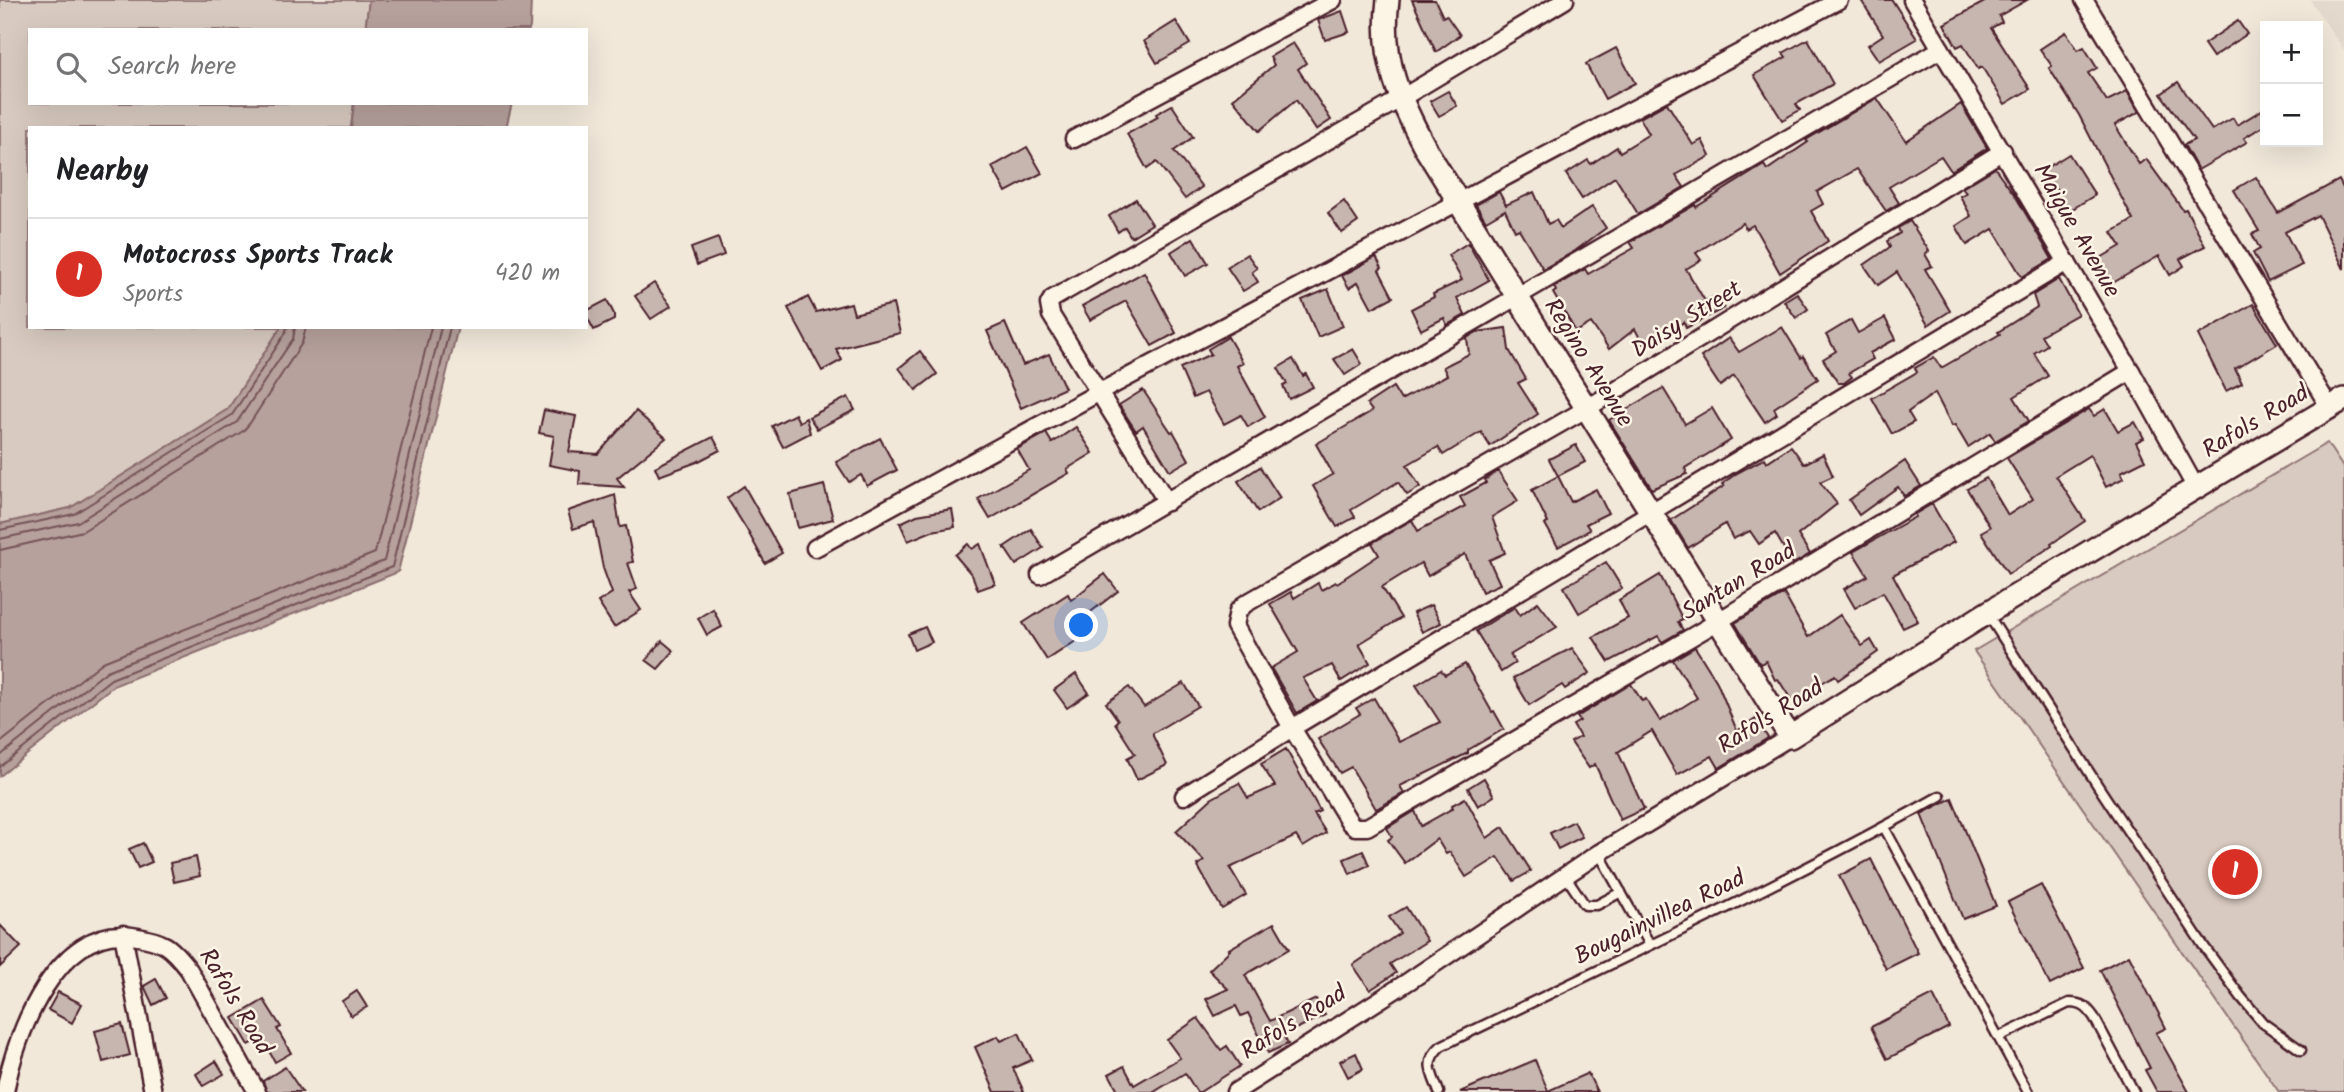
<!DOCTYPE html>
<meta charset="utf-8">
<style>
:root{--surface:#fff;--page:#f2f2f2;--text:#202124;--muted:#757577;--line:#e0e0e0;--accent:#d93025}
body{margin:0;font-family:Kalam,sans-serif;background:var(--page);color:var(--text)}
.controls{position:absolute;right:21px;top:21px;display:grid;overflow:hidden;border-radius:0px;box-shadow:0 7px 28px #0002}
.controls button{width:63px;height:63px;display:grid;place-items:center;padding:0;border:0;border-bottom:2px solid var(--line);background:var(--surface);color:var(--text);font:35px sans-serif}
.you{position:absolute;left:1082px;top:626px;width:24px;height:24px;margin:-18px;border:5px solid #fff;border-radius:50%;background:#1a73e8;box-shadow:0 0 0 10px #1a73e833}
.badge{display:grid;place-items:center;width:46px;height:46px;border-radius:50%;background:var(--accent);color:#fff;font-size:23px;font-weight:700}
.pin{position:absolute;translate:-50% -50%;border:4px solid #fff;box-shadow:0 2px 7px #0006}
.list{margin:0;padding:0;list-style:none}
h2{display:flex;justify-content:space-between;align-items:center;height:91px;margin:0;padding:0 28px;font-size:30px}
h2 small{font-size:23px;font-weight:400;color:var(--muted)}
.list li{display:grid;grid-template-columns:46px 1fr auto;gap:21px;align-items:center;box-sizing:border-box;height:112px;padding:0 28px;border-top:2px solid var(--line)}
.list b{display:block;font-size:26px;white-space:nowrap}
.list p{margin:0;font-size:23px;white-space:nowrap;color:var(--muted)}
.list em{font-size:23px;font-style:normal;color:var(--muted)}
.icon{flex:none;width:38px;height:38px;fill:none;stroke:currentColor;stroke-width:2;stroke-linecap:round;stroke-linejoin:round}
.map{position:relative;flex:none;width:2344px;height:1092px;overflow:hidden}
.search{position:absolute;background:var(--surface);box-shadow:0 7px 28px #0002;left:28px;top:28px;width:560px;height:77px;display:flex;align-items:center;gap:18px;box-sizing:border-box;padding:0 24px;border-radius:0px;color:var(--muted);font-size:26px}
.panel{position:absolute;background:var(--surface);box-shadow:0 7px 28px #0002;left:28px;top:126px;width:560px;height:203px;border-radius:0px}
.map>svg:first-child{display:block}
</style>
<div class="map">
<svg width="2344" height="1092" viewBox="0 0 2344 1092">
<rect width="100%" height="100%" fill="#f1e8da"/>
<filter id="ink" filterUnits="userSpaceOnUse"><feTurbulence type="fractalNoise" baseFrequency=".0143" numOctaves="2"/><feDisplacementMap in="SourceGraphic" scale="14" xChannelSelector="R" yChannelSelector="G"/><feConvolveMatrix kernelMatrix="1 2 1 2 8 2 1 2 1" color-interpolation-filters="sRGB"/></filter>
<g filter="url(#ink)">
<!-- built -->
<path fill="#e4d9cd" d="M2310,0h34v50z"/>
<!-- green -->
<g fill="#d8cac0" stroke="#917476" stroke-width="2">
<path d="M0,0h369l-4,30h-335v73h324l-3,25h-321v199h251l-53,82 -158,99 -70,16z"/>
<path d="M2327,443l17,26v623h-65l-305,-441z"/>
</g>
<!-- water -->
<g fill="#b6a19c" stroke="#8b6d6f" stroke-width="2">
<path d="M369,0h162l-1,27 -1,3h-164z"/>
<path d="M354,103h158l-6,25h-155z"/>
<path d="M281,327h177l-60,245 -285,114 -113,90v-252l70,-16 158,-99z"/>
</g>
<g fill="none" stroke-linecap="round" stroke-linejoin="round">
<!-- shore -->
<g stroke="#755358" stroke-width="2">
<path d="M0,530l74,-16 158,-99 53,-81 2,-7"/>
<path d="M0,539l78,-17 159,-100 56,-83 2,-12"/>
<path d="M0,550l83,-19 160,-100 7,-8 52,-80 4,-16"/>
<path d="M0,743l103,-81 272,-109 56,-226"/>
<path d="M0,756l107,-85 277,-110 57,-234"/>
<path d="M0,767l111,-88 281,-112 58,-240"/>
</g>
</g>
<!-- building -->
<g fill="#c7b6af" stroke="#4a1f2b" stroke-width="2">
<path d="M1412,0h23l8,17 3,-2 14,20 -24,17z"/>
<path d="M1861,0h31l25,39 -38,22 -11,-16 15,-10z"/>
<path d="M1988,0h39l-28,16 3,6 -11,6 39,61 -25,15 -23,-37 -4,2 -15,-25 -6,3 -13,-23z"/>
<path d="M1342,11l7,21 -24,8 -7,-20z"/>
<path d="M1176,21l14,23 -33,19 -13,-22z"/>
<path d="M2238,21l9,13 -34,23 -9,-13z"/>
<path d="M2066,32l12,18 6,-3 13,21 -9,5 19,28 20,-10 12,21 -24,13 24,39 7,-5 37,51 3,-1 19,37 -25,13 4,7 -14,9 -11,-19 -53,31 -14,-24 29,-17 -9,-14 21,-12 -54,-105 -30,-47 3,-2 -12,-17z"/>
<path d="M1808,39l25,45 -37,20 4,6 -18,10 -28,-45 32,-18 -3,-4z"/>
<path d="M1293,43l13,20 -8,6 33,51 -15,10 -20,-30 -37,31 -26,-32 41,-34 -4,-8z"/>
<path d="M1616,48l19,35 -30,16 -19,-35z"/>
<path d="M2178,82l34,48 21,-12 4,7 28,-17v17l-21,13 3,4 -49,28 -14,-25 10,-5 -33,-46z"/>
<path d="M1448,91l9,15 -18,10 -9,-15z"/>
<path d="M1877,98l29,43 55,-37 26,44 -36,23 -10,-15 -52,31 10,16 -13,8 -29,-42 -40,23 6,12 -12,7 17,30 -48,32 -27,-48 -7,4 -3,-6 -47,30 5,7 -15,9 19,32 12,-6 7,13 -38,20 -2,-6 -41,22 -8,-15 -26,20 -18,-26 -15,9 -23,-39 3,-2 -2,-4 31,-18 3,5 46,-26 -4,-6 65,-37 1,2 68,-42 3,5 41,-28 -2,-2z"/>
<path d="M1667,103l26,42 9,-5 8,16 -34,19 8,12 -46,27 -23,-37 -33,22 -16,-25 22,-14 3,4 26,-17 3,5 29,-18 -9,-16z"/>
<path d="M1172,105l21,32 -19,14 28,36 -17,12 -28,-37 -10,7 -20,-35 31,-17 -2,-3z"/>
<path d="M1027,147l15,26 -36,19 -14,-25z"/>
<path d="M2069,154l26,41 -26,16 -16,-27 -6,4 -9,-15z"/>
<path d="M1995,168l21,29 36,62 -30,18 -29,-48 -26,16 -11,-19 15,-10 -11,-20 6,-3 -4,-5z"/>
<path d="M2256,177l22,36 61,-33 5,10v79l-26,-54 -33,17 17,33 -34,17 -15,-29 7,-4 -8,-15 7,-3 -25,-41z"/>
<path d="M1499,192l7,13 28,-13 14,32 8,-4 5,8 31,-21 14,21 -31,23 -32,18 -24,-40 -4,2 -10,-21 -19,11 -10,-16z"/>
<path d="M1136,199l16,25 -21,13 -6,-10 -7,5 -9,-16z"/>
<path d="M1344,201l14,21 -16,11 -14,-20z"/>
<path d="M1910,221l19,30 -4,3 7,12 -7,3 25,42 -22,14 -31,-53 -19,13 -14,-20 26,-18 -3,-6 13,-8 -2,-5z"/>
<path d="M718,238l6,17 -27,10 -6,-17z"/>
<path d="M1193,238l15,25 -23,13 -14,-24z"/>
<path d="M1468,243l21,37 -32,18 8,17 -18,10 -3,-7 -23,12 -10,-21 23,-12 -1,-3 29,-14 -14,-25z"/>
<path d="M1247,254l10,14 -5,4 6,10 -15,9 -16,-24z"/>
<path d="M1376,257l6,11 -3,2 14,27 -21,11 -14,-26 -9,6 -7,-12z"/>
<path d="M1144,272l32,61 -24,13 -26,-45 -36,19 -8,-14z"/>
<path d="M2059,279l19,35 -37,21 6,10 -13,8 14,23 -34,21 15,24 -34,20 -5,-8 -22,14 -13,-22 -3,1 -17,-33 -27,19 6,10 -22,12 -20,-36 45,-26 -2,-4 19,-11 7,11 59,-34 -2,-2 39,-25 -4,-12z"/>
<path d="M654,283l17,23 -20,13 -16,-23z"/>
<path d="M1328,289l15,37 -25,11 -16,-37z"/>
<path d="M1797,293l11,16 -12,9 -12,-17z"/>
<path d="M808,297l8,15 35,-9 3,11 39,-10 7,29 -64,16 6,11 -20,11 -34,-63z"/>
<path d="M607,300l7,14v6l-20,10 -8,-15v-4z"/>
<path d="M2253,304l24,40 -42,25 7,14 -16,8 -28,-56z"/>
<path d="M1885,318l11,21 -26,14 3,6 -24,14 3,4 -8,6h-6l-15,-24 13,-8 -10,-16 25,-15 7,13z"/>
<path d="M1005,323l18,42 26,-11 16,34 -44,20 -34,-77z"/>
<path d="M1782,327l19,31 2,-2 15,23 -44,29 3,6 -12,8 -31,-46 -14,10 -19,-29 28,-19 10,14z"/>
<path d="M1506,328l3,22 17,29 -8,4 20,31 -48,32 -9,-14 -38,23 -5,-8 -31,18 13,22 -13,8 -9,-13 -47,28 4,7 -18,10 -24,-41 20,-12 -17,-30 56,-33 -5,-7 26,-17 8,13 46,-25 -4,-8 26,-13 -2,-16 10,-6z"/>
<path d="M1228,337l15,26 -6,3 28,51 -17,10 -7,-12 -17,9 -18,-32 -13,6 -13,-30 31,-14 -3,-5z"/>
<path d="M1353,349l9,15 -17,11 -11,-16z"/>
<path d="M920,351l17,23 -21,16 -17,-22z"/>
<path d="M1293,359l10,17 3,-2 7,13 -24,12 -6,-13 4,-2 -9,-16z"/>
<path d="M1663,388l22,36 27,-16 19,32 -46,28 2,6 -35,15 -43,-69z"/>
<path d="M1143,390l28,42 2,-1 16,29 -19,11 -27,-45 -7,5 -17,-26z"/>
<path d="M848,397l7,13 -38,19 -8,-12z"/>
<path d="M2089,409l5,7 11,-7 13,22 17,-9 9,16 -8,4 9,18 -24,12 3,6 -18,9 -16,-32 -34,21 29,45 -34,23 1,2 -44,28 -27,-42 9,-5 -23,-38 19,-11 22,37 25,-16 -26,-41z"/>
<path d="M544,410l32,6 -7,36 29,2 38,-43 30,27 -49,40 7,9 -45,-3 1,-13 -31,-6 5,-29 -15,-3z"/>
<path d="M795,414l4,8 7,-4 4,15 -27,14 -11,-21z"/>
<path d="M1076,427l17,26 -26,16 2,4 -79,46 -12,-20 51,-29 -12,-21 29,-16 6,10z"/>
<path d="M713,437l7,13 -23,12 -38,14 -4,-9z"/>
<path d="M880,438l17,32 -30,16 -6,-11 -12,7 -13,-20z"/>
<path d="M1576,445l9,17 -27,14 -9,-17z"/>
<path d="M1791,446l13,18 19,-10 10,22 -13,6 17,22 -39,31 12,19 -17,10 -18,-31 -16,11 -9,-13 -17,8 -8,-15 -37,24 -17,-28 53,-34 -2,-2 15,-11 28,-15 2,4z"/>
<path d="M1905,461l16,25 -17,10 -6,-9 -39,28 -10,-15z"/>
<path d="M1260,467l20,31 -22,14 -20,-31z"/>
<path d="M1498,471l20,30 -26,16 13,36 -16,7 11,24 -18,8 -17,-38 -37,22 -7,-13 -39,24 19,31 -42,26 11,19 -29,18 -9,-16 -29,13 14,23 -20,12 -26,-45 27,-16 -28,-48 21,-12 3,6 24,-15 3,7 15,-8 1,1 42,-28 -7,-12 40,-23 6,11 47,-25 -5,-9 26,-14 -1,-3z"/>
<path d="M1558,476l13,26 25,-13 12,24 -22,11 4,6 -32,17 -13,-23 3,-1 -16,-33z"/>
<path d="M824,485l9,34 -35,9 -8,-34z"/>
<path d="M744,486l38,67 -17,10 -18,-33 -20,-32z"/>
<path d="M615,495l5,32 6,-1 7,36 -5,1 9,26 -8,3 12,18 -27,17 -16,-25 14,-9 -9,-25 -9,-46 -21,7 -5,-18z"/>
<path d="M1932,504l22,38 -61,33 25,46 -15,7 -20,-36 -28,16 -11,-19 24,-13 -15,-24 62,-35v-3z"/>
<path d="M952,509l3,18 -23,4 -24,10 -8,-18 17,-8z"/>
<path d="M1031,529l12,19 -27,17 -12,-18z"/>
<path d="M968,544l4,5 8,-5 15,40 -17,6 -6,-15 -17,-20z"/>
<path d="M1606,562l16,26 -43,25 -15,-26z"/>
<path d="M1105,574l13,17 -35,27 8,13 -44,29 -24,-37 45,-29 3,6z"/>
<path d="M1660,575l23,45 -5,2 5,8 -21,12 -4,-6 -49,26 -16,-25 35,-19 -9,-18z"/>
<path d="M1784,594l24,43 32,-22 22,31 9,-6 7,12 -40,28 -3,-5 -43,26 -14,-22 -3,1 -9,-19 -6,3 -25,-41z"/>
<path d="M1538,602l19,25 -47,28 5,8 -14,9 -25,-41 39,-24 5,8z"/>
<path d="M1431,605l10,18 -19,9 -9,-19z"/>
<path d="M713,609l9,18 -15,8 -9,-17z"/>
<path d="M925,627l7,15 -18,8 -6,-16z"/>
<path d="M662,641l12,10 -16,18 -12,-9z"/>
<path d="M1695,647l22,35 20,49 19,-12 12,19 -49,30 -7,-12 -35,19 -25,-44 -34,21 26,57 -24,11 -25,-56 -6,4 -18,-26 9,-5 -7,-12 7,-4 -3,-4 54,-33 11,17 4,-2 14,22 37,-23 -24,-38z"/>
<path d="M1572,648l18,25 -25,16 -3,-4 -33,20 -16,-27z"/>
<path d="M1465,664l27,48 2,-1 10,18 -36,21v3l-68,33 4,7 -28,16 -25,-42 -11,6 -22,-34 42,-25 -4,-6 18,-10 25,44 41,-20 -24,-37 25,-15 4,5z"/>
<path d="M1076,674l13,19 -22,15 -13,-18z"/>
<path d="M1184,683l14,23 -45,27v3l14,29 -30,15 -10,-22 8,-4 -20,-31 3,-3 -12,-17 23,-16 15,20z"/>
<path d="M1286,749l34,62 -6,3 12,19 -23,14 -7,-11 -66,32 16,27 -24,14 -25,-44 7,-4 -28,-30 35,-32 28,-16 9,15 27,-12 -14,-22z"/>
<path d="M1484,778l10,18 -16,10 -10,-18z"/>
<path d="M1465,798l22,40 16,-11 28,44 -17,10 -16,-24 -32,20 -16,-25 -4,2 -9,-15 -32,24 -17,-23 4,-3 -5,-9 28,-17 6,15 32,-18 -1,-3z"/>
<path d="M1952,798l44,108 -33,13 -42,-105z"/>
<path d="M1574,821l8,16 -24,12 -8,-16z"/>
<path d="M143,843l9,19 -14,6 -9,-19z"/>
<path d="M1363,851l6,14 -19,9 -6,-15z"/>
<path d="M196,857l4,19 -26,6 -4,-19z"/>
<path d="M1871,859l47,94 -32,16 -47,-93z"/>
<path d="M2041,885l43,83 -34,17 -42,-83z"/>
<path d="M1406,907l21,34 -37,23 6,9 -26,17 -17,-25 47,-32 -11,-16z"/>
<path d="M1274,923l15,26 -44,26 25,46 46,-22 9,16 -42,20 5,9 -20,9 -20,-40 -7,3 -5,-10 -21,10 -9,-17 22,-10 -19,-19 21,-20 -1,-1z"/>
<path d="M0,925l21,22 -21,20z"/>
<path d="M2129,955l37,73 -10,5 33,59h-32l-12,-22 5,-2 -50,-98z"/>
<path d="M156,979l10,19 -13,7 -9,-19z"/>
<path d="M357,991l10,16 -16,9 -9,-15z"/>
<path d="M58,992l24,12 -10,19 -24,-13z"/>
<path d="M1933,995l16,32 -62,32 -16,-32z"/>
<path d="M264,1000l17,27 -4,2 14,24 -16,9 -13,-24 -13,7 -16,-27z"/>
<path d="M1198,1018l23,32 6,-4 13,20 -40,26h-3l-12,-19 -31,19h-35l-10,-18 15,-8 10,19 46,-27 -13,-18z"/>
<path d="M122,1024l8,31 -27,7 -8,-31z"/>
<path d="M1019,1033l13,27 -19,8 11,24h-29l-20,-45 23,-11 3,5z"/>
<path d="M1356,1053l7,16 -15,8 -8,-16z"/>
<path d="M1535,1060l13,31 40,-18 9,19h-137z"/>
<path d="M216,1061l8,13 -21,12 -7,-12z"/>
<path d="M285,1067l17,25h-35l-4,-11z"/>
</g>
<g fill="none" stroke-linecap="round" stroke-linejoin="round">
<!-- service casing -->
<g stroke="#4a1f2b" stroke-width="13">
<g id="service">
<path d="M1987,613l113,176 103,156 38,52 22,26 38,27"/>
<path d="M1884,827l144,265"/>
<path d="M1599,853l51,92"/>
<path d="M1565,875l20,30h12l24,-13"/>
<path d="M1999,1037l70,-34c13,0 18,4 25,14l40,75"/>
<path d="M1439,1092c-7,-19 -16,-30 2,-46 167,-81 337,-159 499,-250"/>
</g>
</g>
<!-- minor casing -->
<g stroke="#4a1f2b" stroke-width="21">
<g id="minor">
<path d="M1912,0l219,371 65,117"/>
<path d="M2084,0l246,408"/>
<path d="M1074,139l259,-139"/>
<path d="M2003,151l-417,258 -341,195 -7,7 -3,15 57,102 58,95 5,4h12l350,-205 414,-251"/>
<path d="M1167,502l-116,-187 -2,-11 3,-5 348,-200 165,-99"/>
<path d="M815,548l283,-155 741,-393"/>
<path d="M1040,575l901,-526"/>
<path d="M1184,796l108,-68 775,-466"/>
<path d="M123,934l30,158"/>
<path d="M5,1092c10,-58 53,-168 127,-156 32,5 38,9 57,34l68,122"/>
<path d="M1235,1092l174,-111 190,-128 191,-116"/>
</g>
</g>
<!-- tertiary casing -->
<g stroke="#4a1f2b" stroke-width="26">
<path id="tertiary" d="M1388,0c-8,59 12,101 39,151l363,586 197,-124 357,-214"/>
</g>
<!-- service -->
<use href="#service" stroke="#fcf5e5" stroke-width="8"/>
<!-- minor -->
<use href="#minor" stroke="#fcf5e5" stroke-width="16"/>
<!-- tertiary -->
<use href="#tertiary" stroke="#fcf5e5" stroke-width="21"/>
</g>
</g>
<g text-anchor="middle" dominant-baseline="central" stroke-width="5" stroke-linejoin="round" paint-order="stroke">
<!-- street labels -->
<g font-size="24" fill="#4a1f2b" stroke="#fcf5e5">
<text transform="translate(2076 231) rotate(60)">Maigue Avenue</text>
<text transform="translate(1687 320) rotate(-32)">Daisy Street</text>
<text transform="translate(1588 363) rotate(58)">Regino Avenue</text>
<text transform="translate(2256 422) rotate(-31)">Rafols Road</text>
<text transform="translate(1739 582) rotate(-31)">Santan Road</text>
<text transform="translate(1771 717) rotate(-32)">Rafols Road</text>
<text transform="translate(1660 918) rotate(-26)">Bougainvillea Road</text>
<text transform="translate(235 1002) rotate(59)">Rafols Road</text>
<text transform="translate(1294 1023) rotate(-32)">Rafols Road</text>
</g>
</g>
</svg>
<div class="controls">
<button>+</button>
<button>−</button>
</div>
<div class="you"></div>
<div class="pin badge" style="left:2235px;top:872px">1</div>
<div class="search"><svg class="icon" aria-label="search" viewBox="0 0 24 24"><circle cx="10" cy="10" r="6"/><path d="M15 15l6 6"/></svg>Search here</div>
<section class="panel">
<h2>Nearby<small></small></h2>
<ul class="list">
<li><span class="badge">1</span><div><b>Motocross Sports Track</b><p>Sports</p></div><em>420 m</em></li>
</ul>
</section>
</div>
